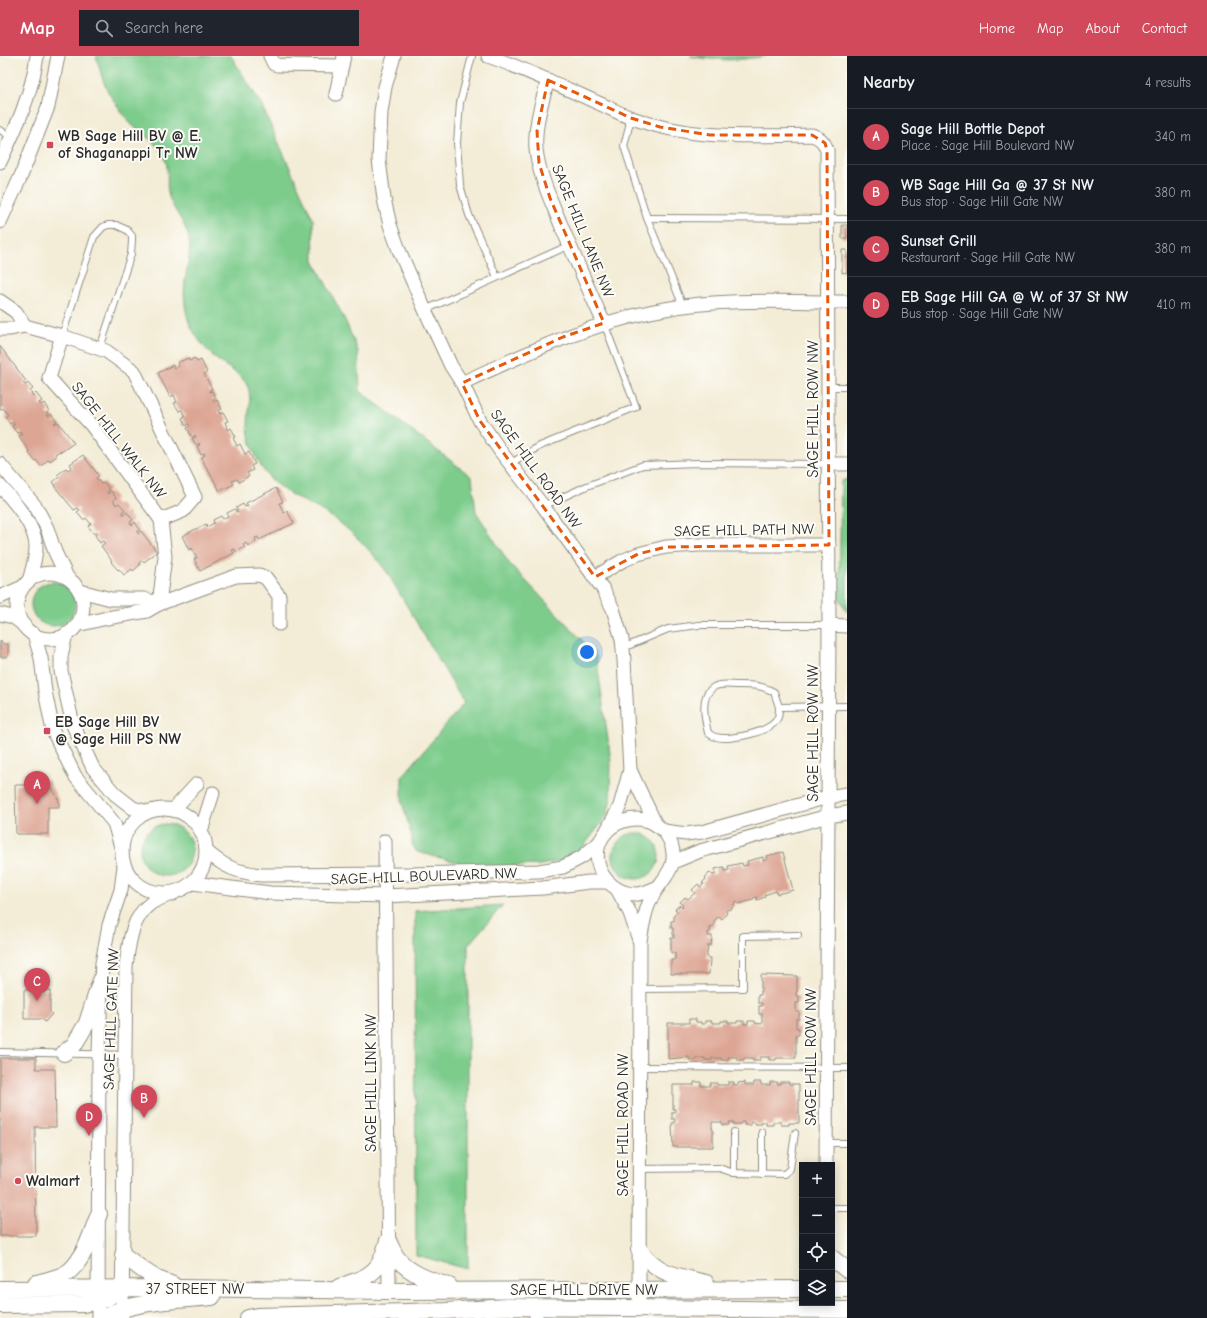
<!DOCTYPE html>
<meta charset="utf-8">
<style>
:root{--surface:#171b24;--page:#20242c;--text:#f1f3f6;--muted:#9ea1a6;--line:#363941;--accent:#d1495b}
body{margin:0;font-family:"Comic Neue",sans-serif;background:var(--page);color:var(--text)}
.controls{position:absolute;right:12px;bottom:12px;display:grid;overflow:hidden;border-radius:0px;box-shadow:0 2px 10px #0003}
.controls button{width:36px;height:36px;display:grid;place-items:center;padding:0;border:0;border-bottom:1px solid var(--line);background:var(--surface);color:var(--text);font:20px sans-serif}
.you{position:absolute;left:587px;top:596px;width:14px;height:14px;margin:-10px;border:3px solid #fff;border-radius:50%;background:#1a73e8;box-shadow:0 0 0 6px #1a73e833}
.badge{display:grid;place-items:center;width:26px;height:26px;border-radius:50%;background:var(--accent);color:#fff;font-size:13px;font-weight:700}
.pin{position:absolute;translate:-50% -33px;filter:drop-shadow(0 1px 2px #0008)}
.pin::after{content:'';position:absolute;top:21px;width:14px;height:12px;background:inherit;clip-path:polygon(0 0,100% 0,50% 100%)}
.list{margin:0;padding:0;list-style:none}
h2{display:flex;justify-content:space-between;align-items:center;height:52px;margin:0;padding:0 16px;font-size:17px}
h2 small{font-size:13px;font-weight:400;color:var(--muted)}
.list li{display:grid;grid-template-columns:26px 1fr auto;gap:12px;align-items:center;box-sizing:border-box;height:56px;padding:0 16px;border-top:1px solid var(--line)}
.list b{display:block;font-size:15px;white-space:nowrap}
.list p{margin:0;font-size:13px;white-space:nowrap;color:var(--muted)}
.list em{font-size:13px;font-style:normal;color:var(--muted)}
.icon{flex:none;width:22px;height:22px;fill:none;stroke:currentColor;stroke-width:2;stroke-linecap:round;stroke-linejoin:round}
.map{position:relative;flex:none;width:847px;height:1262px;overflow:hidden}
header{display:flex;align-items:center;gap:24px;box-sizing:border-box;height:56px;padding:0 20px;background:var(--accent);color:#fff}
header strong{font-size:19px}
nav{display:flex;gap:22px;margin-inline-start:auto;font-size:14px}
.search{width:280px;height:36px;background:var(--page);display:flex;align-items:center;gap:10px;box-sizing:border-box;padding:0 14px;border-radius:0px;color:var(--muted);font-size:15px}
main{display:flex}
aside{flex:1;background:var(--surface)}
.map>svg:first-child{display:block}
</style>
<header>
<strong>Map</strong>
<div class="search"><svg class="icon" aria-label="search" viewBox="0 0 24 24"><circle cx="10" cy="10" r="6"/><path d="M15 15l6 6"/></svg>Search here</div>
<nav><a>Home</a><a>Map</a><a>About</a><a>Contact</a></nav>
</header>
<main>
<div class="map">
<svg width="847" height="1262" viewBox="0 0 847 1262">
<rect width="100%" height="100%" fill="#fdfcf7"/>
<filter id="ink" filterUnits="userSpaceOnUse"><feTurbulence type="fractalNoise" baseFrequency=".025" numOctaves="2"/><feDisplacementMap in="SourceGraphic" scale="8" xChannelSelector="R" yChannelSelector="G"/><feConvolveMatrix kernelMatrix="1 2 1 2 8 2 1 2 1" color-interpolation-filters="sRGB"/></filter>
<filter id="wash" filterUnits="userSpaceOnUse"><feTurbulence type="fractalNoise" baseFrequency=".012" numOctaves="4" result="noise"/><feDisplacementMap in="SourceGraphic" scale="16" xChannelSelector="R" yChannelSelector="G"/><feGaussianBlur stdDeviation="0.9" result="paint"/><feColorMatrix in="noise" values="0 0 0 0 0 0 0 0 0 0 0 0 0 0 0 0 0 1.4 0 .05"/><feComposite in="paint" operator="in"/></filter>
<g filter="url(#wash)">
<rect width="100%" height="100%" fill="#f3ecd6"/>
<!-- green -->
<g fill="#7dcc8c" stroke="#547c5c">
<path d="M96,0h135l30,48 52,115 1,42 31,59 13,31 2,40 112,86 4,35 33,51 87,92 15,106 -1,42 -3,13 -24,31 -8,7 -12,6 -22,5 -64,2 -60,-15 -5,-8v-7l-10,-35v-25l62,-74 -77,-131c-18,-24 -39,-46 -65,-61 -20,-12 -43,-19 -57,-39 -9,-12 -17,-32 -17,-47 0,-13 4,-26 0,-38 -7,-15 -22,-19 -33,-29 -10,-9 -19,-21 -25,-33 -5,-13 -7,-30 -5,-44 2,-15 6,-24 4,-41 -2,-16 -15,-28 -20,-43 -4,-12 1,-26 -4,-38 -6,-16 -23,-24 -35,-36 -3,-3 -6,-8 -9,-12 -4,-6 -8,-11 -11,-16 -7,-11 -10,-26 -14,-39z"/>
<path d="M690,0h76c-24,5 -52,5 -76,0z"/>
<path d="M847,423v133l-8,-15 2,-116z"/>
<circle cx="53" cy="548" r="22"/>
<circle cx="166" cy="794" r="26"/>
<circle cx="636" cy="800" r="23"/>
<path d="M503,849l-35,40v323h-4l-48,-13 -1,-344z"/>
</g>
<g id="blocks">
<!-- building -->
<g fill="#dda694">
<rect x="842" y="169" width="5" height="13"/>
<path d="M842,194h5v22l-5,1z"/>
<path d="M0,290l26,35 -3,2 2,2 3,-2 5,6 -3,2 3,5 3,-3 6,8 -3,2 2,2 3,-2 5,8 -2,2 1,3 3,-2 6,7 -3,2 1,1 3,-2 16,21 -13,9 -1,-1 -5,3 2,2 -7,5 -1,-2 -8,7 -5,-6 -1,1 -7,-9 1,-1 -10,-15 3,-2 -2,-3 -3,2 -5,-7 3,-2 -2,-2 -3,2 -5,-7 3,-2 -5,-7 -3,2z"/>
<path d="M188,302l1,3 6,-3 2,4 4,-2 6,12 -3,2 8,15 -3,2v1l3,-1 4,7 -3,1 1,3 3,-2 5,9 -4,2 2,3 3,-2 5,9 -3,1 3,8 3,-2 5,9 -3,1 4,8 3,-2 5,10 4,-2 6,12 -4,2 2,4 -6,3 2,3 -10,6 -2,-3 -5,2 2,3 -14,7 -16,-28 -2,-6 3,-2 -1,-2 -3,2 -4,-9 3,-1 -1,-2 -3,2 -4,-7 4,-1 -1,-2 -3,2 -5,-9 3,-2 -1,-2 -3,2 -4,-8 3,-2 -3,-6 -3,1 -5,-8 3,-1 -3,-7 -4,2 -12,-24 15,-8 1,4 5,-3 -2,-3z"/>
<path d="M83,399l16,21 -3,2 5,6 3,-2 6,8 -3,2 1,2 3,-3 5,7 -3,2 3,5 3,-2 6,7 -3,2 2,3 3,-3 6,8 -3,2 2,3 3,-3 5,8 -3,2 1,2 3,-3 16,21 -13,10 -1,-2 -4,3 1,2 -7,6 -1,-2 -8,6 -5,-6 -1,1 -7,-8 1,-1 -11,-15 4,-3 -2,-2 -3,2 -5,-8 3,-2 -2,-1 -2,2 -6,-8 3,-2 -5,-6 -3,2 -6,-8 3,-2 -2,-2 -4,2 -19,-23 1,-1 -3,-4 6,-5 -2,-2 9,-7 2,2 4,-3 -2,-3z"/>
<path d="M276,432l7,14 -4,1 5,10 3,-2 7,12 -35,17 -1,-3 -3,1 1,4 -8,4 -2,-3 -3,2 2,2 -9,5 -1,-3 -3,1 2,3 -34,18 -6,-12 3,-1 -5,-10 -3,2 -7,-14 24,-12 1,3 7,-4 -1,-3 8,-4 2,3 5,-3 -1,-3 8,-4 1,3 2,-1 -2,-3 7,-4 2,3 3,-1 -2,-3z"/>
<path d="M0,585h2v3h6v13h-8z"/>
<path d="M28,724h20l11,21v6h-11v27h-32l-1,-49h13z"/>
<path d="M783,796l10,38 -16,4 -1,-3 -12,4 1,2 -8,3v-3l-4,1v2l-15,4 -1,-2 -3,2v2l-4,4 -2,-1 -2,2 1,2 -5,6 -3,-3 -6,6 2,2 -4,4 -1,-1 -2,2h3l-1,3h-2v4h4l-1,9h-3l-1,8v5h3l-1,16h-38v-14h4v-7h-4v-15h3v-3h-1v-7h-2v-7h3v-6l4,-3 -3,-3 5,-4 2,2 1,-1 -3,-4 5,-5 3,2 7,-6 -3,-3 6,-6 2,3 4,-3 -2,-1 4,-4 -1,-1 5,-6 3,3 3,-2 -1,-4 9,-2 1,4 4,-1 -1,-4 14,-3 1,3 5,-1 -1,-4 16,-4v4l5,-2 -1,-3z"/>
<path d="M761,919l36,1v16h-1v4h3v7h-3v9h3v7h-3v9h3v7h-3v23h-20v2h-7v-3h-9v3h-7v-2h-9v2h-7v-3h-9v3h-7v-2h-9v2h-7v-2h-9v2h-7v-3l-21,2v-36h21v-4h7v3h5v2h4v-3h7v2h9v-2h7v2h9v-2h7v3h4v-3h7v2l7,1v-10h-3v-8h3v-3h-4v-8h3z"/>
<path d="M24,934h26v22l2,2 -7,8 -3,-3h-18z"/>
<path d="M0,1002h36v11h19l1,58h-21l1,109h-36z"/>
<path d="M694,1026h7v4h9v-3h7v2h11v-3h6v3h4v-2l7,-1v3h9v-3h7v3h9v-3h7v2h3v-2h9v2h10v39h-10v2h-8v-3h-8v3h-7v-3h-4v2h-7v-2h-4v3h-7v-3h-3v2h-8v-2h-4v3h-7v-3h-10v7h1v18h-40l-1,-24h3v-4h-3v-7h3v-3h-2v-24h21z"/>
</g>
</g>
</g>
<g filter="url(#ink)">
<use href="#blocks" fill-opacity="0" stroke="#8f8c80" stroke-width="1"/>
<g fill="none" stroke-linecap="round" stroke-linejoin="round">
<!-- service casing -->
<g stroke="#8f8c80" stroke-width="8">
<g id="service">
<path d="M472,0l-12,47 -3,40 3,42 9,30 28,62"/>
<path d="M631,62l-7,28 23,72 36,88"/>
<path d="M0,74l12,7"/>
<path d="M647,162l200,1"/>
<path d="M425,254l145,-65"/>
<path d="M62,280l32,-99 9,-10 5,-2h8l11,5 5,6v5l-1,13 -31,94"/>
<path d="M829,331h18"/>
<path d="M511,407l29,-17 96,-39 -32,-84"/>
<path d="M543,450l44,-20 56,-21 55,-2 131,1"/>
<path d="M623,592l45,-19 31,-4h130"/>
<path d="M779,651c0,3 0,7 -1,10 -5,15 -48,24 -62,20 -3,0 -6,-3 -8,-4 -3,-13 -9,-38 6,-46 6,-4 17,-2 24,-2 14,0 24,0 36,7l5,15 68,-1"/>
<path d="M640,933l103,-1v-52l55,-1"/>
<path d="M0,996l125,3"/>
<path d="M639,1011l208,1"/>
<path d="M734,1076v41"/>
<path d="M762,1076v42"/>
<path d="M826,1087h21"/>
<path d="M639,1113l80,-1 15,5 50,1 6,-5 5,-36"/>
<path d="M832,1152h15"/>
</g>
</g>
<!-- minor casing -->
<g stroke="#8f8c80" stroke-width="15">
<g id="minor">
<path d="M270,0l4,8 3,1 64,1"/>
<path d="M394,0l-9,31 -4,25 -2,48 5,39 6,26 9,25 26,60 26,56 11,17 18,38 21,31 42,54 60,83 10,20 9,30 2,21 6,110 -10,36 -14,26"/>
<path d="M488,0c37,13 72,30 108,46 12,5 24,12 36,16 58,22 119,18 180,17 8,3 12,6 15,15l2,475 -3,540"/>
<path d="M548,24c-6,22 -14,46 -12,69 3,27 15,51 25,76 14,33 28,66 43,98"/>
<path d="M336,38l8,-38"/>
<path d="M0,106c16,-34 32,-68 37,-106"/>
<path d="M0,166l21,-46 27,-69 10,-51"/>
<path d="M0,245l16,11 9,14"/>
<path d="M0,273h10l15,-3 37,10 44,15 28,20 61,126 -12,14 -22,9 -69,-94 -43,-48 13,-42"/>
<path d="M462,327c66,-31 131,-61 203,-74 59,-11 122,-7 182,-7"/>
<path d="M0,408l36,43 11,21 8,24 12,25"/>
<path d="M829,408h18"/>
<path d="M0,430c13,14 36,41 36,61 0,11 -4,23 -7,34"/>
<circle cx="50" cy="550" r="33"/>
<path d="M595,521l27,-16 16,-7 28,-7 33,-2h130"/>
<path d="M80,535l31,8h33l15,5"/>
<path d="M0,541l23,-10"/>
<path d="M159,548l6,-47 -4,-37"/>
<path d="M0,558l13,3 11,8"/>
<path d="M77,569l30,-7 40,-7 12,-7 77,-28 23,-1 7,3 13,18v28"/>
<path d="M829,569l18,1"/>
<path d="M34,578l7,24 4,33 8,40 22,45 39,47 7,24"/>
<path d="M66,578l-5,22v15l12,54 20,43 22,26 18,14 15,4"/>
<path d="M630,714l26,55"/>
<circle cx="164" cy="795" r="42"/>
<path d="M173,754l24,-26"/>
<path d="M201,775l12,-38"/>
<path d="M664,775l22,3 16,-2 126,-35 19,-3"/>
<path d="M385,785l4,450"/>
<path d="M207,796c19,16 30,20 55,23l147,-1 130,-3 24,-4 19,-10 18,-15"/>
<path d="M673,806l27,-11 128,-35 19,-3"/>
<path d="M193,827l77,10 116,3 157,-8 46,-6h19"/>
<path d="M617,833l13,24 9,27"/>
<path d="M536,1252v10"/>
<path d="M639,1252l1,-367c2,-12 4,-26 9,-38 9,-23 33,-33 21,-62 -18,-40 -80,-21 -72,22 4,18 21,32 40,31 7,-1 13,-4 20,-7"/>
<path d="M98,1262l1,-264 2,-74 1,-17 7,-38 12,-35 3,-24"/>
<path d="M122,1262l4,-352c3,-22 5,-48 25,-63 6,-4 16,-7 23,-10"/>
</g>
</g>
<!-- tertiary casing -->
<g stroke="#8f8c80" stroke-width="18">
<g id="tertiary">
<path d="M64,997l10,-8 13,-22 14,-43"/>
<path d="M388,1185c3,5 5,12 9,17 13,16 32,22 52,28"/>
<path d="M639,1193c19,26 38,27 67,34"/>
<path d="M123,1199l20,15 14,9 16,6"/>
<path d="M832,1202l15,12"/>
<path d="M36,1227c8,-2 18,-4 27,-8 20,-9 28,-42 36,-61"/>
<path d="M339,1231c12,-4 30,-9 38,-20 6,-7 8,-17 11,-26"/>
<path d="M0,1233l182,-1 207,3 413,-2"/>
<path d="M832,1233h15"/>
<path d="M0,1249l83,-1 23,-5 16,-11"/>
<path d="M105,1262c21,-17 79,-18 107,-21"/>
<path d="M248,1262l10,-2 187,-5 62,-4 340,3"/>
</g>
</g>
<!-- service -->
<use href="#service" stroke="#fff" stroke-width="6"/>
<!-- minor -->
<use href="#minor" stroke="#fff" stroke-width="13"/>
<!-- tertiary -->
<use href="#tertiary" stroke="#fff" stroke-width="16"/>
</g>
</g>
<!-- marked area -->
<path fill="none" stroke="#e8590c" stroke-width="3" stroke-dasharray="8 5" stroke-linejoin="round" d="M548,24l83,38 29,9 50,8h102l13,8 2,7 2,395 -163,2 -28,7 -43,23 -115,-156 -18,-38 101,-46 41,-14 -54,-125 -11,-35 -2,-32z"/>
<!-- markers -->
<g fill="#d1495b" stroke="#fdfcf7" stroke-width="1.5">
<rect x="46" y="85" width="8" height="8" rx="2"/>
<rect x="43" y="671" width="8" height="8" rx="2"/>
<circle cx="18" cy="1125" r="4"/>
</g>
<g text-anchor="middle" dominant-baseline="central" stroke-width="4" stroke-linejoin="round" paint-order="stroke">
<!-- poi labels -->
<g font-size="15" font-weight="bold" fill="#2b2b2b" stroke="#fdfcf7" text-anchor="start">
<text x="58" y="80">WB Sage Hill BV @ E.<tspan x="58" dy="17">of Shaganappi Tr NW</tspan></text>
<text x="55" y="666">EB Sage Hill BV<tspan x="55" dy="17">@ Sage Hill PS NW</tspan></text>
<text x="26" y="1125">Walmart</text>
</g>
<!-- street labels -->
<g font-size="15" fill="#2b2b2b" stroke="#fdfcf7">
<text transform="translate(583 175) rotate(68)">SAGE HILL LANE NW</text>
<text transform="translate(813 353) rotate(-90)">SAGE HILL ROW NW</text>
<text transform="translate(119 384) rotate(52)">SAGE HILL WALK NW</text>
<text transform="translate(536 413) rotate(54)">SAGE HILL ROAD NW</text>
<text transform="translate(744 474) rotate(-1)">SAGE HILL PATH NW</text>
<text transform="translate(813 677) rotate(-90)">SAGE HILL ROW NW</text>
<text transform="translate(424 820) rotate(-2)">SAGE HILL BOULEVARD NW</text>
<text transform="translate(111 963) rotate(-88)">SAGE HILL GATE NW</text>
<text transform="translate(811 1001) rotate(-90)">SAGE HILL ROW NW</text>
<text transform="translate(371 1027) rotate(-90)">SAGE HILL LINK NW</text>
<text transform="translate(623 1069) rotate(-90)">SAGE HILL ROAD NW</text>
<text x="195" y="1233">37 STREET NW</text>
<text x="584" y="1234">SAGE HILL DRIVE NW</text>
</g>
</g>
</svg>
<div class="controls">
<button>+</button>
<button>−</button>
<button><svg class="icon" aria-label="locate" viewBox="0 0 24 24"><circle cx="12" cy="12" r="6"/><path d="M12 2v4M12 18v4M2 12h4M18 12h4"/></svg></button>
<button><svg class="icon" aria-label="layers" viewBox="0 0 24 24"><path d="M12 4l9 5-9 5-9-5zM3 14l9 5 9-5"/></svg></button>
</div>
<div class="you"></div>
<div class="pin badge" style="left:37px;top:748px">A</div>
<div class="pin badge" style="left:144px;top:1062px">B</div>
<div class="pin badge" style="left:37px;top:945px">C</div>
<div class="pin badge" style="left:89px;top:1080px">D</div>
</div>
<aside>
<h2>Nearby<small>4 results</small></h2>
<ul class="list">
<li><span class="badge">A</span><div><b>Sage Hill Bottle Depot</b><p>Place · Sage Hill Boulevard NW</p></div><em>340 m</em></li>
<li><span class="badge">B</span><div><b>WB Sage Hill Ga @ 37 St NW</b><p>Bus stop · Sage Hill Gate NW</p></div><em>380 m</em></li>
<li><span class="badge">C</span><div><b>Sunset Grill</b><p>Restaurant · Sage Hill Gate NW</p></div><em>380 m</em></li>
<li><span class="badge">D</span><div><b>EB Sage Hill GA @ W. of 37 St NW</b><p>Bus stop · Sage Hill Gate NW</p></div><em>410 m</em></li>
</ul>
</aside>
</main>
